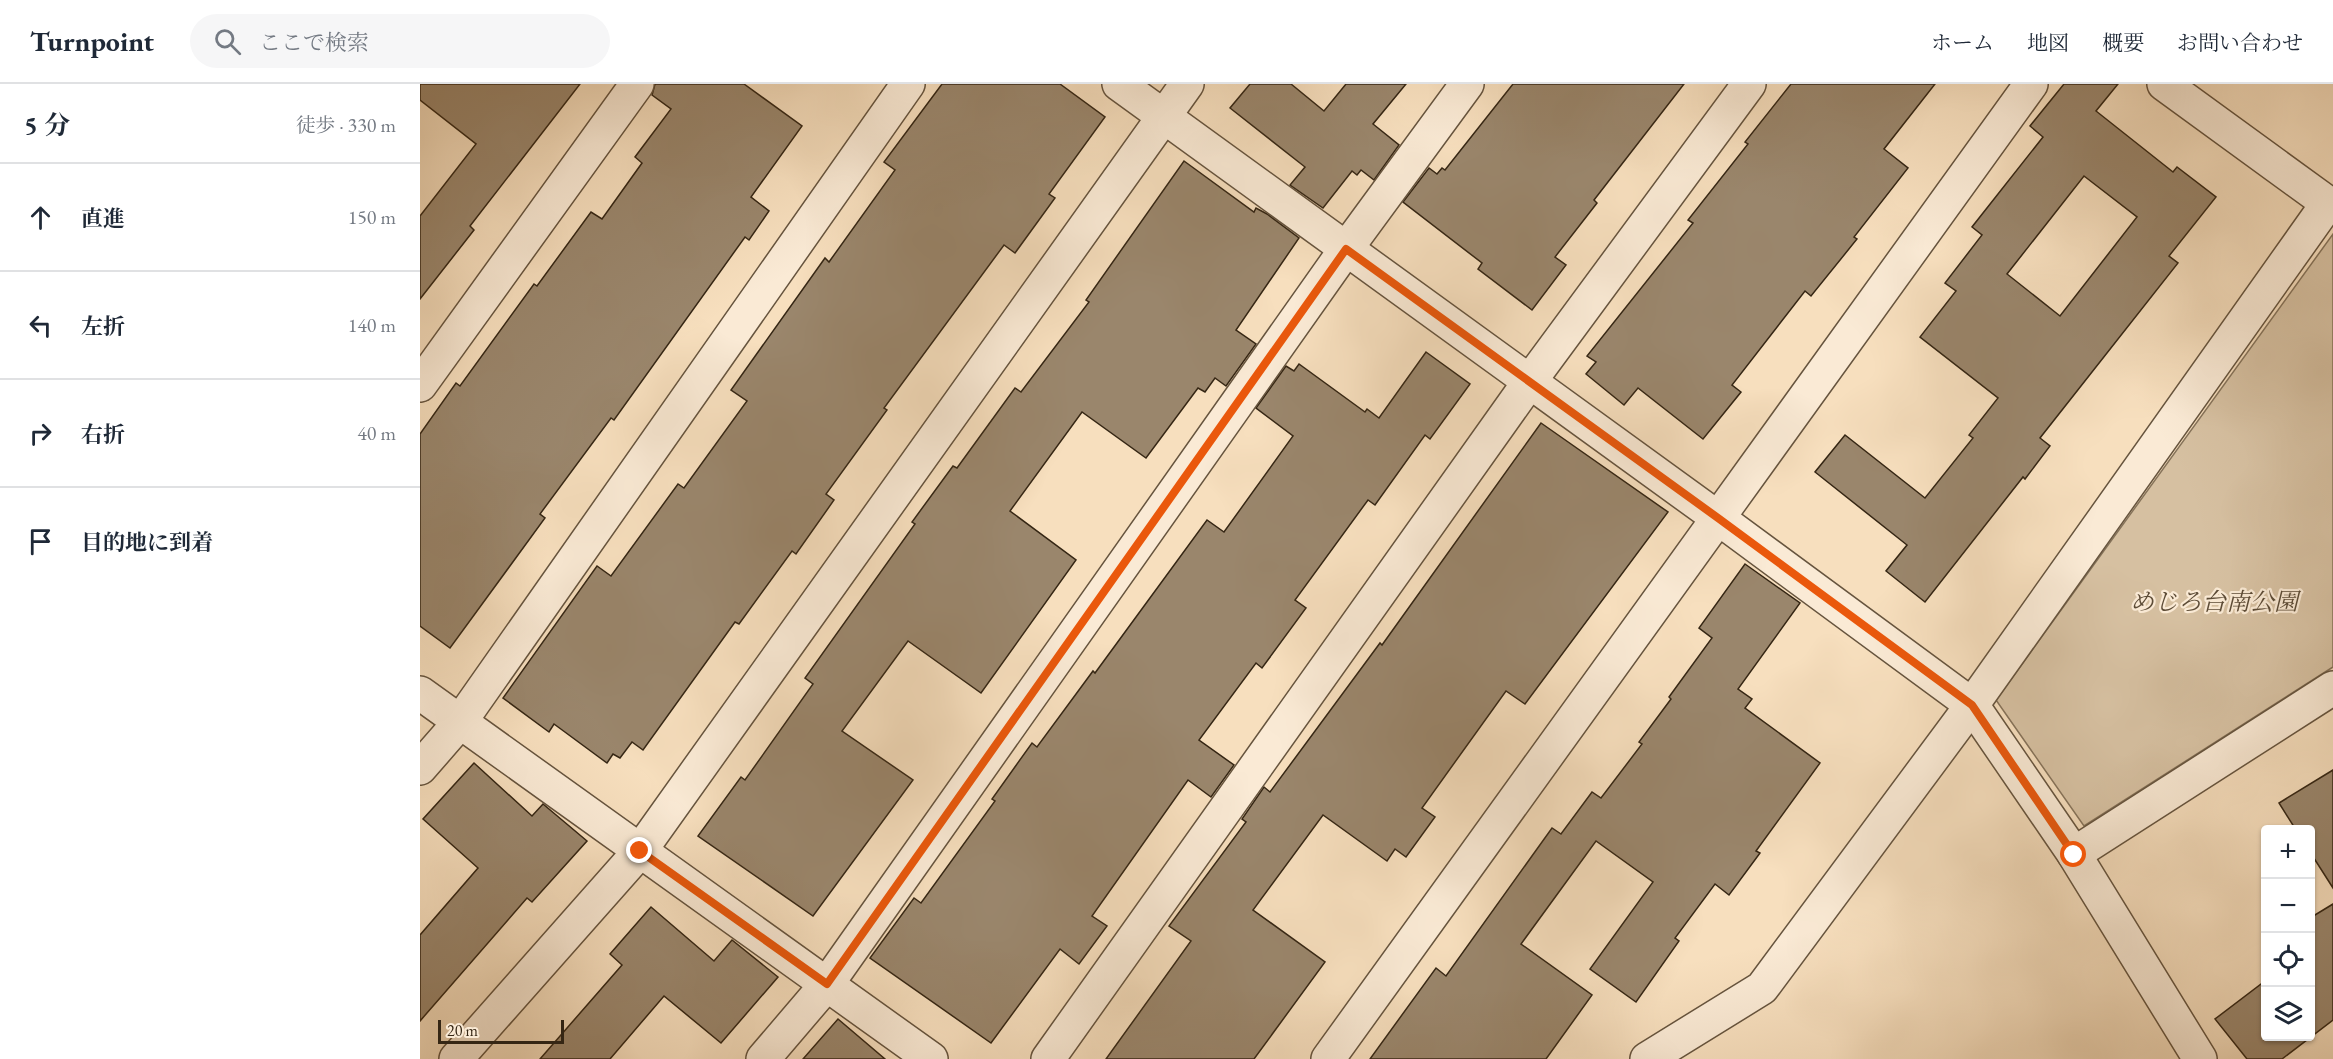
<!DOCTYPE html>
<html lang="ja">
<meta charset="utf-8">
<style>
:root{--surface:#fff;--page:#f6f6f7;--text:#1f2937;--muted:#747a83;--line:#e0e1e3}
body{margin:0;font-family:"EB Garamond","Noto Serif JP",serif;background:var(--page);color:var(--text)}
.controls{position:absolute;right:18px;bottom:18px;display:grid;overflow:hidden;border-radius:6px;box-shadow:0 2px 4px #0004}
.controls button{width:54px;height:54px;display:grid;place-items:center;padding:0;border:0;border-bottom:2px solid var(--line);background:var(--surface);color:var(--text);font:30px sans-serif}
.scale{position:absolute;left:18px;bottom:15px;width:126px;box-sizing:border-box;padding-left:6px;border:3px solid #352614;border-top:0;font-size:16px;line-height:21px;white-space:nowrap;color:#352614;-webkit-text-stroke:4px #faead5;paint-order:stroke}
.stop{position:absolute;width:18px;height:18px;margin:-14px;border:4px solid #ea580c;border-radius:50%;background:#fff}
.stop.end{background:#ea580c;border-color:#fff;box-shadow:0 2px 6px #0008}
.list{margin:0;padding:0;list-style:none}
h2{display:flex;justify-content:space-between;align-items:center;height:78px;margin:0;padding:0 24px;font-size:26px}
h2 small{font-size:20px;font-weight:400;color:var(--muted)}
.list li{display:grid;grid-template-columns:39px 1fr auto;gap:18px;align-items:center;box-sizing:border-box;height:108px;padding:0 24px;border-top:2px solid var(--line)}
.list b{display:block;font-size:22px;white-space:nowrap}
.list em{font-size:20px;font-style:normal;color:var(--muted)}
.icon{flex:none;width:33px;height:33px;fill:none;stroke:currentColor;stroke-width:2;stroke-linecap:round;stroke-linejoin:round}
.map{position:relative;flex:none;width:1913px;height:975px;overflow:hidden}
header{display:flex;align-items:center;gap:36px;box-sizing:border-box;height:84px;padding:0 30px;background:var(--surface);border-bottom:2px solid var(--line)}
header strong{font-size:28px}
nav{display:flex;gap:33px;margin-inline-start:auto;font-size:21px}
.search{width:420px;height:54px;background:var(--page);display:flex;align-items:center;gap:15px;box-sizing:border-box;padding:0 21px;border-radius:33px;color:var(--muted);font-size:22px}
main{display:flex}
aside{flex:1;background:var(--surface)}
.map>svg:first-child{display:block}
</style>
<header>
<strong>Turnpoint</strong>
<div class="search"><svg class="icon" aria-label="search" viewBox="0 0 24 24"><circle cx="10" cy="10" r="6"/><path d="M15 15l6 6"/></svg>ここで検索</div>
<nav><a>ホーム</a><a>地図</a><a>概要</a><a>お問い合わせ</a></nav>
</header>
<main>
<aside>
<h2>5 分<small>徒歩 · 330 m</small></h2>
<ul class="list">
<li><svg class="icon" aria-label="ahead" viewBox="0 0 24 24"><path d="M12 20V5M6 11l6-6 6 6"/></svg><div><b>直進</b></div><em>150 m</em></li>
<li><svg class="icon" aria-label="left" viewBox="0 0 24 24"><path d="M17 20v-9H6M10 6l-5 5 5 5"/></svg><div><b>左折</b></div><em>140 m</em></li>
<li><svg class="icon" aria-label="right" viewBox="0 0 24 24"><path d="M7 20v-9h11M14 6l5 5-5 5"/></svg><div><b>右折</b></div><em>40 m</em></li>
<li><svg class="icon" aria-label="arrive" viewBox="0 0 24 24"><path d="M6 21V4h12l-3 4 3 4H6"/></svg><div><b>目的地に到着</b></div></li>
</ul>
</aside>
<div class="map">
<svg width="1913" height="975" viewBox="0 0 1913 975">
<rect width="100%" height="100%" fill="#f7dfbe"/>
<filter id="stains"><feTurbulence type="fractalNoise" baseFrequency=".00333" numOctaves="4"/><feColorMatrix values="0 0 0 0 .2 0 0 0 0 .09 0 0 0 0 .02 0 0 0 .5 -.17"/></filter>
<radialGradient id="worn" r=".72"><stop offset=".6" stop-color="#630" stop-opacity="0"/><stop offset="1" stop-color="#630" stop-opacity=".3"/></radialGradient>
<!-- green -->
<path fill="#d6c0a1" stroke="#86735a" stroke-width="1.5" d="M1913,150v433l-249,159 -88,-126z"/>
<!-- building -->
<g fill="#9a866c" stroke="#352614" stroke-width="1.5" fill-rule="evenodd">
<path d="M0,0h160l-110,142 4,4 -54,69v-83l56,-72 -56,-44z"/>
<path d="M235,0h89l58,42 -51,71 18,14 -20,29 -4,-3 -131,183 -3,-2 -71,96 5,4 -95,130 -30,-22v-192l36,-51 4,3 74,-102 3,2 54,-74 11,7 40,-56 -7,-6 36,-48 -19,-14z"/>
<path d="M522,0h118l45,33 -56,77 6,4 -40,55 -11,-8 -120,163 3,2 -61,84 8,6 -38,54 -4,-3 -53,73 -4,-2 -92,128 -11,-8 -12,16 -7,-4 -6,9 -53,-39 -5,8 -46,-34 94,-132 14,10 67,-92 6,4 63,-87 -16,-11 94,-132 4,4 66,-92 -11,-8z"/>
<path d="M830,0h41l33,27 22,-27h60l-33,40 26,21 -25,35 -13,-10 -4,5 -5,-4 -29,37 -33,-23 15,-18 -75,-59z"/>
<path d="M1093,0h171l-90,116 3,3 -42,54 11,8 -34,45 -54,-41 4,-6 -79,-61 26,-34 8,6 5,-6 3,2z"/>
<path d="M1371,0h144l-51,65 24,19 -54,69 3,2 -46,57 -6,-5 -73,94 9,7 -38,47 -65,-51 -14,17 -38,-31 10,-12 -9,-6 106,-133 -5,-3 60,-76 -3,-2z"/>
<path d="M1644,0h54l-22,27 77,61 4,-5 39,30 -47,59 9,7 -138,175 10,8 -25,33 -2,-2 -98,125 -39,-31 21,-26 -92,-73 30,-37 80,63 48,-60 -4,-3 29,-37 -78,-61 36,-46 -11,-8 37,-48 -10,-8 71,-90 -13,-11zM1664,92l53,41 -77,99 -53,-42z"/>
<path d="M764,77l70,51 2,-4 11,6 32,24 -63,92 20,14 -30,42 -11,-8 -10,14 -7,-4 -52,70 -64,-46 -72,99 66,49 -95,133 -73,-52 -66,90 71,49 -100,136 -115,-80 43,-59 4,3 68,-96 -8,-6 110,-154 -3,-2 41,-56 4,2 58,-80 6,4 68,-90 -3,-2z"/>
<path d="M1006,268l44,32 -40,55 -5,-4 -50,70 -7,-5 -73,100 11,8 -44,60 -6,-5 -57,77 35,25 -23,32 -23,-17 -96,136 15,10 -28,38 -19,-15 -69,94 -121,-85 44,-60 7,5 74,-102 -3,-2 40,-56 5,4 56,-76 2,2 112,-153 17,12 69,-96 -37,-28 30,-42 8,5 5,-7 66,48 2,-3 12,9z"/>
<path d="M1121,339l127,89 -143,192 -19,-13 -84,117 13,9 -29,40 -11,-8 -8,12 -64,-46 -70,95 72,52 -71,97h-148l85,-118 -22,-15 77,-104 -4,-3 22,-32 6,5 110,-149 2,2z"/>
<path d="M1325,480l55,39 -62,86 14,10 -7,9 75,55 -64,88 4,2 -31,42 -14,-11 -40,54 4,3 -43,61 -46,-33 63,-87 -57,-41 -75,103 71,51 -46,64h-176l66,-91 10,8 106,-148 9,6 31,-42 9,6 41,-54 -3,-2 32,-43 -2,-2 43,-59 -13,-10z"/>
<path d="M54,679l58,53 11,-12 44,37 -55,61 -5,-4 -107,123v-86l58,-67 -55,-49z"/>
<path d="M1913,686v118l-23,-36v-22h-14l-17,-27z"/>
<path d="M1913,820v116l-51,39h-35l-32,-40 50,-38v55h45v-118z"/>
<path d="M231,823l63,54 18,-21 46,37 -57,66 -57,-47 -54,63h-70l82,-94 -12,-11z"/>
<path d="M418,935l47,40h-82z"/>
</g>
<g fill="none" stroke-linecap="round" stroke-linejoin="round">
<!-- minor casing -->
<g stroke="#66543e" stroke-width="36">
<g id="minor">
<path d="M699,0l599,434 254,187 102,149 126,205"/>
<path d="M1744,0l169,123"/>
<path d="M0,301l217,-301"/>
<path d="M0,609l511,366"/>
<path d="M0,684l40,-46 448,-638"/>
<path d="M1654,770l259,-166"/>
<path d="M36,975l184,-208 547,-767"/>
<path d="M343,975l64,-75 519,-735 121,-165"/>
<path d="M628,975l482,-678 219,-297"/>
<path d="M908,975l703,-975"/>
<path d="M1227,975l115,-71 210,-283 356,-502"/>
</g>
</g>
<!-- minor -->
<use href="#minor" stroke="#faead5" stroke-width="33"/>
</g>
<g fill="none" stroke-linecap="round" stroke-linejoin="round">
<!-- route -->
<path stroke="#ea580c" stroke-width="8" d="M220,767l187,133 519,-735 372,269 254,187 102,150"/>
</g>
<g text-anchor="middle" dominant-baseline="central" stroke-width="4.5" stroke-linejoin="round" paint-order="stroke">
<!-- park labels -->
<g font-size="24" font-style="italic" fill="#5d4c37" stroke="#faead5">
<text x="1794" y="517">めじろ台南公園</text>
</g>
</g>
<rect width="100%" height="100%" filter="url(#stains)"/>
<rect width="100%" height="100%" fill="url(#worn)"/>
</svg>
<div class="controls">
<button>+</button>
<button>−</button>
<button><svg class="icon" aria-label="locate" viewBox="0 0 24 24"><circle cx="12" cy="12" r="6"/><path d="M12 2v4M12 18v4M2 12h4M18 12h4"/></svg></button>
<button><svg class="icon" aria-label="layers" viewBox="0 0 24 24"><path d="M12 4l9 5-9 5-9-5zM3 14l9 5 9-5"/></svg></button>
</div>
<div class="scale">20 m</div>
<div class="stop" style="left:1654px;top:771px"></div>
<div class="stop end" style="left:220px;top:767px"></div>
</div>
</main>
